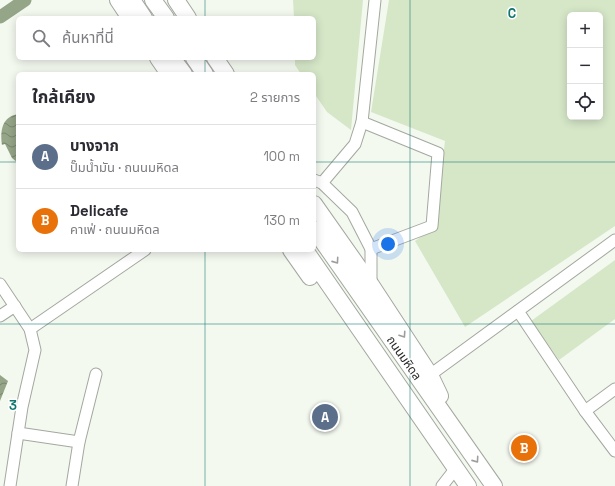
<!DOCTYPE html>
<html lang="th">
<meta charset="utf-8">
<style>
:root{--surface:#fff;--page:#f2f2f3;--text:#2b2b33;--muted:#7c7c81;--line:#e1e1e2;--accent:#5e59d2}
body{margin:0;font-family:"Space Grotesk","Noto Sans Thai",sans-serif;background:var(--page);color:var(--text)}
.controls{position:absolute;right:12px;top:12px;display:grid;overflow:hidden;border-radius:6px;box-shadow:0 2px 10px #0003}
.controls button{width:36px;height:36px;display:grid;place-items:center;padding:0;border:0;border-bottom:1px solid var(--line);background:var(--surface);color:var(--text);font:20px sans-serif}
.you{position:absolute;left:388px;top:244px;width:14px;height:14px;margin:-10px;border:3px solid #fff;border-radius:50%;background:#1a73e8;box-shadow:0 0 0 6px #1a73e833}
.badge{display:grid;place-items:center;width:26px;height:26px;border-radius:50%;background:var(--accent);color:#fff;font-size:13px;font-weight:700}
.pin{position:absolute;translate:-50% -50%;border:2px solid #fff;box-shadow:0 1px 4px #0006}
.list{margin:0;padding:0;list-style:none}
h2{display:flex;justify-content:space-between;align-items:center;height:52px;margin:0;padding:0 16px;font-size:17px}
h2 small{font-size:13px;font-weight:400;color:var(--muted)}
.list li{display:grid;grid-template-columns:26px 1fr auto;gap:12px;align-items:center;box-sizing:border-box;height:64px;padding:0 16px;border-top:1px solid var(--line)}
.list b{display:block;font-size:15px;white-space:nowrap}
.list p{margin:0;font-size:13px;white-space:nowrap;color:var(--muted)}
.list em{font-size:13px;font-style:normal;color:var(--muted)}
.icon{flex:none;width:22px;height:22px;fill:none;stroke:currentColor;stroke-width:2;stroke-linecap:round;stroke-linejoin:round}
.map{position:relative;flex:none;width:615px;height:486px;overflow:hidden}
.search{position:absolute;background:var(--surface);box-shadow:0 2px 10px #0003;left:16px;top:16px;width:300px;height:44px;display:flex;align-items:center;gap:10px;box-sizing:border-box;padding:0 14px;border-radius:6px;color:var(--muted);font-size:15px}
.panel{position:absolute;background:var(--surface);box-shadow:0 2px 10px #0003;left:16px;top:72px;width:300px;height:180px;border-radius:6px}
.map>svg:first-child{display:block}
</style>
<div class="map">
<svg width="615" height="486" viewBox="0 0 615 486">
<defs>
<pattern id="water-waves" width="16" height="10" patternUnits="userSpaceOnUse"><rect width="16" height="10" fill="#95a587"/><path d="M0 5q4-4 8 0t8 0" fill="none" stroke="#79866e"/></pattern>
</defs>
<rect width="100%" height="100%" fill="#f4f9f0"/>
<!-- green -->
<g fill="#d6e7c8" fill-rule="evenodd">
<path d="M293,0h70l-12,130 -24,-18 -13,-19v-19h-13l-6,-9v-7h19v-40h-20z"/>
<path d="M389,0h226v226l-150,101 -50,-86 20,-14 10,-86 -74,-29zM570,15h30v102h-30z"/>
<path d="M615,260v59l-56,41 -28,-39z"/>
</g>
<!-- water -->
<g fill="url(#water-waves)">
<path d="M18,114v49l-6,-5 -7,-14 -3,1c-2,-15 0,-28 16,-31z"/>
<path d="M0,375l8,6 -8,20z"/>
</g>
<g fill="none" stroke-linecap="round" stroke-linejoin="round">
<!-- canal -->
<path stroke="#95a587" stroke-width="13" d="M0,17l25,-17"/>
<!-- street casing -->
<g stroke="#a3a8a0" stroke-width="13">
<g id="street">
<path d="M362,122l76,31 -6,73 -61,23"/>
<path d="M314,180l8,3 30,29 19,37v36"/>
<path d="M322,183l33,-39 7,-22 13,-122"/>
<path d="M0,284l30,45 5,21 -13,57 -12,79"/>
<path d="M518,311l67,100 30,40"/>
<path d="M0,316l15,-10"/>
<path d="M30,329l115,-79"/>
<path d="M430,375l185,-135"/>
<path d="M585,411l30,-22"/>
<path d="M18,433l61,9"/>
<path d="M72,486l7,-44 17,-68"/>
<path d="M442,486l14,-18"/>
</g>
</g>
<!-- secondary casing -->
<g stroke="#a3a8a0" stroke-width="18">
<g id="secondary">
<path d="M118,0l12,18"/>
<path d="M132,0l12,18"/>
<path d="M153,0l13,18"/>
<path d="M176,0l12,18"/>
<path d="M158,58l11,16"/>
<path d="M172,58l12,16"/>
<path d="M194,58l11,16"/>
<path d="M215,58l11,16"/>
<path d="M314,204l57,81 59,90 10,21"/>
<path d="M314,229l180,257"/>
<path d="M291,250l19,27"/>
<path d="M305,250l163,236"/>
</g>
</g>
<!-- street -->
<use href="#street" stroke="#fff" stroke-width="11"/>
<!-- secondary -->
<use href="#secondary" stroke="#fff" stroke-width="16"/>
</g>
<!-- one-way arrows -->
<defs><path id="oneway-chevron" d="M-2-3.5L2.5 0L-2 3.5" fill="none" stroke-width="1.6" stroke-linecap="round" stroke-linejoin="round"/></defs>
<g stroke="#9d9e9c">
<use href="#oneway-chevron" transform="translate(336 261) rotate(55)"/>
<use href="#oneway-chevron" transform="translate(403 335) rotate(56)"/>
<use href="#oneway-chevron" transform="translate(476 460) rotate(55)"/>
</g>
<!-- grid -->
<path fill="none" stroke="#0f766e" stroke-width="1" stroke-opacity="0.55" d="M205,0v18M410,0v486M205,58v16M0,162h18M314,162h301M205,250v236M0,324h615"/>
<g text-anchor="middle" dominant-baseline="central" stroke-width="3" stroke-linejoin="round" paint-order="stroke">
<!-- street labels -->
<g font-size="12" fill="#252724" stroke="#fff">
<text transform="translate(404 358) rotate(55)">ถนนมหิดล</text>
</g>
</g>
<g font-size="13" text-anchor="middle" font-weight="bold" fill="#0f766e" stroke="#fff" stroke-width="3" stroke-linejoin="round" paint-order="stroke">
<text x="512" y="18">C</text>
<text x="13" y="410">3</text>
</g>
</svg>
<div class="controls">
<button>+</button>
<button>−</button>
<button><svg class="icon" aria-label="locate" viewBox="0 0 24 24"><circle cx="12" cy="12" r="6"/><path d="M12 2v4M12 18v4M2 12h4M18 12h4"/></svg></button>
</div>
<div class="you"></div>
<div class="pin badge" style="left:325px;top:417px;background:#5c6f8a">A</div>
<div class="pin badge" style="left:524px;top:448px;background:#e8710a">B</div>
<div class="search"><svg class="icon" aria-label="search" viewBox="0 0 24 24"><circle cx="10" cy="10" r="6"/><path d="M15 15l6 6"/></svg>ค้นหาที่นี่</div>
<section class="panel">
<h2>ใกล้เคียง<small>2 รายการ</small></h2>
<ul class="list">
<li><span class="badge" style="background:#5c6f8a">A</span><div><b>บางจาก</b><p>ปั๊มน้ำมัน · ถนนมหิดล</p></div><em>100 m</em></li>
<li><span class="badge" style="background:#e8710a">B</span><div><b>Delicafe</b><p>คาเฟ่ · ถนนมหิดล</p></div><em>130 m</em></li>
</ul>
</section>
</div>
